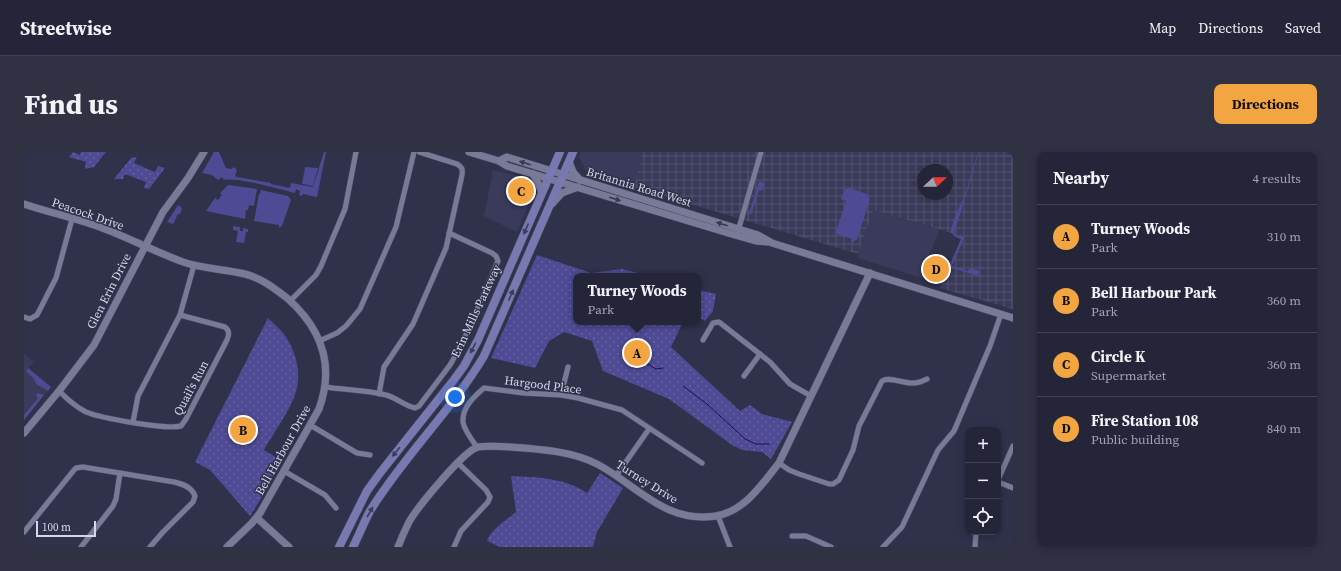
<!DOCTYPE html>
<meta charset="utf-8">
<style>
:root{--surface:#242538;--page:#303143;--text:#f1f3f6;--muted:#a3a5ae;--line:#414253;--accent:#f3a542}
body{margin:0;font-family:"Source Serif 4",serif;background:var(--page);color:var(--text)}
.controls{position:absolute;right:12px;bottom:12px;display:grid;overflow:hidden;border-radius:8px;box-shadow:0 2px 10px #0003}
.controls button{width:36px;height:36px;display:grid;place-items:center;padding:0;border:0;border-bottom:1px solid var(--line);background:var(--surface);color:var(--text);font:20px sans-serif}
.compass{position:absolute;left:893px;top:12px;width:36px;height:36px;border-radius:50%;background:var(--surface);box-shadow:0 2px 10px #0003;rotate:68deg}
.scale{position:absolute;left:12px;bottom:10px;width:60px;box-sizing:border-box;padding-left:4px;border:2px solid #d5d6e7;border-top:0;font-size:11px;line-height:14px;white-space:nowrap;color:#d5d6e7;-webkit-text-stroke:3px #30314b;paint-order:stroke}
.you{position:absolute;left:431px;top:245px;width:14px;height:14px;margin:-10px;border:3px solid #fff;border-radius:50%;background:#1a73e8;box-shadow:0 0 0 6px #1a73e833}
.badge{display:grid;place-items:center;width:26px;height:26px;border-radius:50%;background:var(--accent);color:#111;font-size:13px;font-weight:700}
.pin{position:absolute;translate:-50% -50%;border:2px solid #fff;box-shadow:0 1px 4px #0006}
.popup{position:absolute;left:549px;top:121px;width:128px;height:52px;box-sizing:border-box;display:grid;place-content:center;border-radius:8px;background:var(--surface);filter:drop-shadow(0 1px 3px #0005);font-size:13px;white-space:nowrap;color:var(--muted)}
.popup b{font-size:15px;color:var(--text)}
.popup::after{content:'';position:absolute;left:50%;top:100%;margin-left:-8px;border:8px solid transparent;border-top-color:var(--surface)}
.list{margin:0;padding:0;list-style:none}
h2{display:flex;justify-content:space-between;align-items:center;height:52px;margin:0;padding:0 16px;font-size:17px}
h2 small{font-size:13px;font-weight:400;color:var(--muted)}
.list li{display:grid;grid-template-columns:26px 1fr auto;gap:12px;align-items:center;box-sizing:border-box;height:64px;padding:0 16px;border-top:1px solid var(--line)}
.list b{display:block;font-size:15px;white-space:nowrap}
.list p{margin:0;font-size:13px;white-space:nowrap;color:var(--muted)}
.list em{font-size:13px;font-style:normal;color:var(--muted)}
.icon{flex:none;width:22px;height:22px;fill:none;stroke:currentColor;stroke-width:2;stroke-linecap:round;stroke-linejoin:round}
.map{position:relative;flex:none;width:989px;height:395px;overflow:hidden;border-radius:8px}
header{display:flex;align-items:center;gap:24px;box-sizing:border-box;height:56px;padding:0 20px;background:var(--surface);border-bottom:1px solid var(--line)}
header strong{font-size:19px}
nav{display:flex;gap:22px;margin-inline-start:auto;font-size:14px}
.intro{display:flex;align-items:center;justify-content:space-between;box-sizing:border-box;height:96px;padding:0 24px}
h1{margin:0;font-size:28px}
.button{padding:10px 18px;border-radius:8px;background:var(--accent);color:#111;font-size:14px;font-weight:700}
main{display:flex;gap:24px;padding:0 24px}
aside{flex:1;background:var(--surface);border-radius:8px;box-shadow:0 2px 10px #0003}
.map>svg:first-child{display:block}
</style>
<header>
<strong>Streetwise</strong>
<nav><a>Map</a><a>Directions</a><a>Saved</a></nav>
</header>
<div class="intro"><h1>Find us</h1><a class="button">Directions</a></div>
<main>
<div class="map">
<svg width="989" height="395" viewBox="0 0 989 395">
<defs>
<pattern id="industrial-grid" width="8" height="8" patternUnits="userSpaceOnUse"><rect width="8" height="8" fill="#3a3a5a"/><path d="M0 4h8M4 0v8" fill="none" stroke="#565672"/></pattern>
<pattern id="park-dots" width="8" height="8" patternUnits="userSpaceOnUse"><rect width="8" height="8" fill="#4e4a94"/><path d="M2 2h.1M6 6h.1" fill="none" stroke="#6763a3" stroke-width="1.8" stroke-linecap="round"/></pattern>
</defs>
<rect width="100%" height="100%" fill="#30314b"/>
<!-- built -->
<g fill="#3a3a5a">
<path d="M557,0h61l-8,35 -47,-15 -8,-14z"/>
<path d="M469,18l35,9 5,4 3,3 -19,46 -33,-16z"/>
<path d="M848,58l68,20 -14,31 -4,17 -65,-20z"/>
<path d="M0,202l10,8 -6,6 23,19 -27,33z"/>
</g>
<!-- industrial -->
<path fill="url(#industrial-grid)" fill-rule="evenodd" d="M618,0h371v157l-73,-21 21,-49 -7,-3 -2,-3 -79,-23 -15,44 -224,-67zM899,18h24v24h-24z"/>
<!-- grass -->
<g fill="#4e4a94">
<path d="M190,0h5l7,16 5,1 3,-2 3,3 -2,6 2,1 34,6v1l19,4 1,-5 22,4 11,-35h2l-9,45 -14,-3 -1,2 -3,-1 1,-4 -4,-2 -1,4c-14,-4 -59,-16 -71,-13l-2,-3 -4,3 -6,-5 -10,-2z"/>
<path d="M955,0l-25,82 8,2 2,2 -12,28 16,5 2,-3 10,3 -2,5 -29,-9 12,-28 -7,-3 -2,-3h-2l6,-20 8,-15 14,-45z"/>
<path d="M281,15l13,1 -5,18 -11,-2z"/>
<path d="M735,29l4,1 1,2 -2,7 -3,-1 -8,25 -2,-1z"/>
<path d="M204,33l29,4 -3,17 -5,-1 -1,5h-2l-1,9 -39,-8 9,-13 3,2 4,-5 -2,-2z"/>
<path d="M826,36l17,6 3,5 -13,40 -5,4v-4l-18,-6 2,-1 10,-31 -5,-2 3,-8 2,-2z"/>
<path d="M237,38l27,6 3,4 -9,26 -3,2v-3l-25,-4 5,-27h1z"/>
<path d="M154,53l4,3 -2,6h-2l-5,10 -6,-2z"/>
<path d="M209,74l7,1v4h3v-3l5,1v3h-2l-2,11 -8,-1 2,-11 -5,-1z"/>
<path d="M4,216l23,19 -3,4 -6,-4 -5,-2 -4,-7 -7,-7z"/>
<path d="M14,241l6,2 -20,25v-5l14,-17 -2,-3z"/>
</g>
<!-- park -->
<g fill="url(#park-dots)">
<path d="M49,0l7,3 1,-3h25l-12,15 -9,2 1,-7 -17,-5z"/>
<path d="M113,5l-3,6 21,9 3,-6 7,2 -16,21 -5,-1 2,-6 -21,-8 -2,5h-9l17,-21z"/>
<path d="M513,103l54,18 31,-4 20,5v2h-66v46h107l-12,25 69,64 10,-6 12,9 30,8 -21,37 -9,-7 -20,-2 -10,-5 -63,-46 -66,-28 -11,-30 -28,-9 -15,9 -14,27 -44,-10z"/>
<path d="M674,138l18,4 -3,17 -8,10 -7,-4z"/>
<path d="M244,166c5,5 11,10 15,15 12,15 18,37 14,55 -5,21 -23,44 -33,62l18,11 -18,33 -14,22 -40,-46 -15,-8z"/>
<path d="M576,321l23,15 -26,44 -4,15h-93l-13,-6c4,-12 20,-21 29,-29l-5,-36c25,1 55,2 76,17z"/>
</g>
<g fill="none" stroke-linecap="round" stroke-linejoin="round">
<!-- stream -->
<g stroke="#1e0e57" stroke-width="1">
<path d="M606,204l4,3 7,1 15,9 7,-1"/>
<path d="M659,234l24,18 38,35 11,5h13"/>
</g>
<!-- street casing -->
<g stroke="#4e4d63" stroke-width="6">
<g id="street">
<path d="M714,79l23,-79"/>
<path d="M266,149l26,-26 5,-9 24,-57 11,-57"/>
<path d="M0,165l6,2 7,-4 19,-37 16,-59"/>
<path d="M679,188l10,-17 6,-1 51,40 20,22 21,12"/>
<path d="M295,189l18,-8 9,-7 14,-17 36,-82 18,-75"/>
<path d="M720,224l16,-22"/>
<path d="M301,235c20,3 42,3 61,8 11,3 19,11 29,13l4,-2 31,-41 12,-21 36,-83 -2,-5 -4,-3 -43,-20"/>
<path d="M35,239c8,8 17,16 27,21 15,6 79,18 95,14l5,-7 41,-79c2,-5 3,-9 -2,-13l-45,-12"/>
<path d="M355,242l5,-27 29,-43 33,-76 16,-73c1,-6 0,-8 -5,-11l-38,-12"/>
<path d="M537,243l7,-28"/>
<path d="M109,270l5,-26 42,-81 14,-50"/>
<path d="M286,273l47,28 13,2"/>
<path d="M453,295c-5,-7 -13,-17 -14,-25 -1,-15 11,-25 21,-34l39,5 38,2 17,3 44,12 80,53"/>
<path d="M755,311l10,7 10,4 30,10h4l6,-4 14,-30 6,-24 23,-45c8,-5 22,3 32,2 4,0 9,-2 13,-4"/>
<path d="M260,319l41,24 11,13"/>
<path d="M592,324l33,-47"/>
<path d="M974,328l15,-34"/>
<path d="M974,330l15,6"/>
<path d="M694,364l12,31"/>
<path d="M0,380l50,-62 2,-2 7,-1 91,15c9,2 18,5 21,14l-2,6 -30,30 -13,15"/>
<path d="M768,384h14l25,11"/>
<path d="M57,395l32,-41 3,-7 4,-26"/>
<path d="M430,395l7,-16 27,-29 2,-5 -4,-7 -29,-28"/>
<path d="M859,395l19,-20 36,-77 16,-19 36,-85 11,-32"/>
<path d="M951,395l1,-15"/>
</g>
</g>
<!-- secondary casing -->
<g stroke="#4e4d63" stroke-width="8">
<g id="secondary">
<path d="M445,0l30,9 8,5 221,67 28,8 12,1"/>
<path d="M475,9l8,-4 251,78 14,8 241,75"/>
<path d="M545,9l4,11 7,8"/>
<path d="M509,22l5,9 4,10"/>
<path d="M0,52c27,9 55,15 81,25 26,10 51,23 78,33 20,7 42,7 62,12 16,4 29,14 42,24 34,30 48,67 32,111l-59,104 -8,10 -25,24"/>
<path d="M528,52l10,-11 16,-6"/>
<path d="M0,281l35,-42 35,-46 69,-133 25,-34 16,-26"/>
<path d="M233,366l32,29"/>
<path d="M374,395c3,-8 7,-17 11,-25 8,-14 55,-72 69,-75 11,-2 23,0 33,0 28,2 61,4 86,17 40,21 68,60 119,52 29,-5 46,-32 63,-53l91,-190"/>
</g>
</g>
<!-- primary casing -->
<g stroke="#4e4d63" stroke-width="9">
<g id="primary">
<path d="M315,395l28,-56 13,-18 73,-92 11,-15 14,-26 82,-188"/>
<path d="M329,395c6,-12 11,-25 17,-36 34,-55 81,-100 114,-155l89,-204"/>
</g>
</g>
<!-- street -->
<use href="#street" stroke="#797a98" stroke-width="5"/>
<!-- secondary -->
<use href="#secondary" stroke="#797a98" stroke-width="7"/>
<!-- primary -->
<use href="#primary" stroke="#7979b1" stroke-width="8"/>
</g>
<!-- one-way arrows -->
<defs><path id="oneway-solid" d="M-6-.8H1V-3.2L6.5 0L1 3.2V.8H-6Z"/></defs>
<g fill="#373853">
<use href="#oneway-solid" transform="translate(501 11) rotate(-163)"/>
<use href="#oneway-solid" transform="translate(591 47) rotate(17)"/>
<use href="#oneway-solid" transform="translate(698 72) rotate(-163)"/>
</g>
<g fill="#3b3c5a">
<use href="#oneway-solid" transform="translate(502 77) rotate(114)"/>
<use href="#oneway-solid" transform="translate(487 143) rotate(-67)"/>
<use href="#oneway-solid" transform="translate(449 196) rotate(118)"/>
<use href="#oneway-solid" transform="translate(372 300) rotate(129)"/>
<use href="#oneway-solid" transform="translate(346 360) rotate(-60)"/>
</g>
<g text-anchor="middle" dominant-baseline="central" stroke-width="3" stroke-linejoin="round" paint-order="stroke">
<!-- street labels -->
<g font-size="12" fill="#d5d6e7" stroke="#30314b">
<text transform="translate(615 35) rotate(17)">Britannia Road West</text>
<text transform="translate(64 62) rotate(19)">Peacock Drive</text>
<text transform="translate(85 139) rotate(-63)">Glen Erin Drive</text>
<text transform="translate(452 159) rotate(-65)">Erin Mills Parkway</text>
<text transform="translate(519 233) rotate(7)">Hargood Place</text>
<text transform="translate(167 236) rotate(-62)">Quail's Run</text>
<text transform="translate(259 298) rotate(-61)">Bell Harbour Drive</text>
<text transform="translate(623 330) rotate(32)">Turney Drive</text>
</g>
</g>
</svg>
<div class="controls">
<button>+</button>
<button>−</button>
<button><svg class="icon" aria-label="locate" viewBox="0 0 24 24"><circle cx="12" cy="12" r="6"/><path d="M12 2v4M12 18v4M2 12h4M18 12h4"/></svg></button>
</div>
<svg class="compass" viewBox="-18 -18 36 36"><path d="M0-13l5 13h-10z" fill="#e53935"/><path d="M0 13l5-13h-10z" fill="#a3a5ae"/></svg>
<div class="scale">100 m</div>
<div class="you"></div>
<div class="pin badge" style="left:613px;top:201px">A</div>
<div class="popup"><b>Turney Woods</b>Park</div>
<div class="pin badge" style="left:219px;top:278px">B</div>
<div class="pin badge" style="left:497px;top:39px">C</div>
<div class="pin badge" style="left:912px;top:117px">D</div>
</div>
<aside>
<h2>Nearby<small>4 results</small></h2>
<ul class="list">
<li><span class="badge">A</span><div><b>Turney Woods</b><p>Park</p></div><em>310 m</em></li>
<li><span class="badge">B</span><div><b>Bell Harbour Park</b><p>Park</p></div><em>360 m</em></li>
<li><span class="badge">C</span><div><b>Circle K</b><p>Supermarket</p></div><em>360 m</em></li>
<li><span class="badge">D</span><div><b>Fire Station 108</b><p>Public building</p></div><em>840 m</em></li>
</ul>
</aside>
</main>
